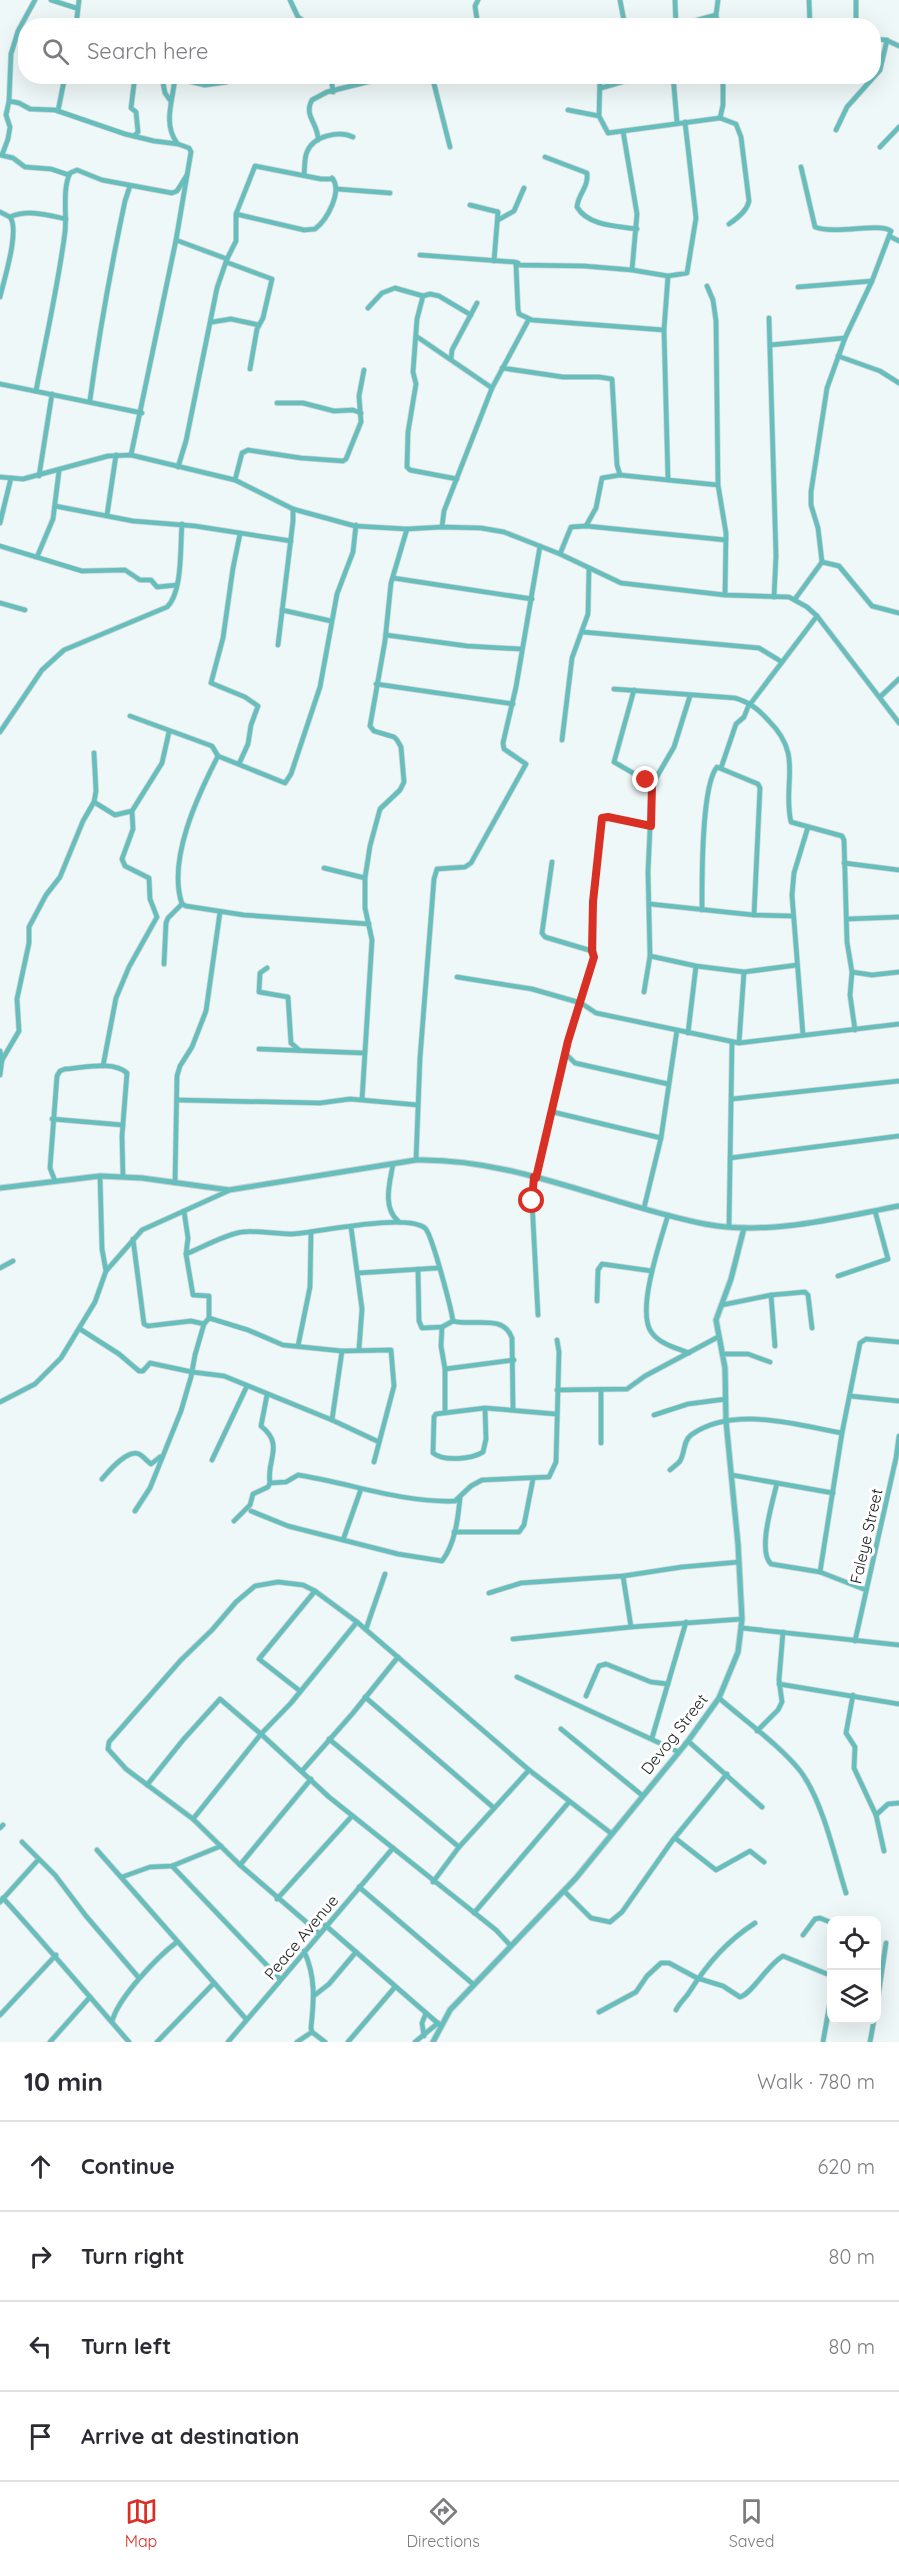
<!DOCTYPE html>
<meta charset="utf-8">
<style>
:root{--surface:#fff;--page:#f2f2f3;--text:#2b2b33;--muted:#7c7c81;--line:#e1e1e2;--accent:#d93025}
body{margin:0;font-family:Quicksand,sans-serif;background:var(--page);color:var(--text)}
.controls{position:absolute;right:18px;bottom:18px;display:grid;overflow:hidden;border-radius:12px;box-shadow:0 6px 24px #0002}
.controls button{width:54px;height:54px;display:grid;place-items:center;padding:0;border:0;border-bottom:2px solid var(--line);background:var(--surface);color:var(--text);font:30px sans-serif}
.stop{position:absolute;width:18px;height:18px;margin:-14px;border:4px solid #d93025;border-radius:50%;background:#fff}
.stop.end{background:#d93025;border-color:#fff;box-shadow:0 2px 6px #0008}
.list{margin:0;padding:0;list-style:none}
h2{display:flex;justify-content:space-between;align-items:center;height:78px;margin:0;padding:0 24px;font-size:26px}
h2 small{font-size:20px;font-weight:400;color:var(--muted)}
.list li{display:grid;grid-template-columns:39px 1fr auto;gap:18px;align-items:center;box-sizing:border-box;height:90px;padding:0 24px;border-top:2px solid var(--line)}
.list b{display:block;font-size:22px;white-space:nowrap}
.list em{font-size:20px;font-style:normal;color:var(--muted)}
.icon{flex:none;width:33px;height:33px;fill:none;stroke:currentColor;stroke-width:2;stroke-linecap:round;stroke-linejoin:round}
.map{position:relative;flex:none;width:899px;height:2042px;overflow:hidden}
.search{position:absolute;background:var(--surface);box-shadow:0 6px 24px #0002;left:18px;right:18px;top:18px;height:66px;display:flex;align-items:center;gap:15px;box-sizing:border-box;padding:0 21px;border-radius:24px;color:var(--muted);font-size:22px}
.sheet{height:438px;background:var(--surface)}
nav{display:flex;justify-content:space-around;align-items:center;box-sizing:border-box;height:84px;border-top:2px solid var(--line);background:var(--surface);font-size:16px;color:var(--muted)}
nav a{display:grid;justify-items:center;gap:3px}
nav .on{color:var(--accent)}
.map>svg:first-child{display:block}
</style>
<div class="map">
<svg width="899" height="2042" viewBox="0 0 899 2042">
<rect width="100%" height="100%" fill="#eff8f8"/>
<g fill="none" stroke-linecap="round" stroke-linejoin="round">
<!-- minor casing -->
<g stroke="#ccd4d4" stroke-width="6">
<g id="minor">
<path d="M35,0l-17,31 -7,23 -2,47 10,2 11,6 25,1 70,24 29,7 24,3 11,4 2,4 -15,88 -45,215"/>
<path d="M51,0l25,8"/>
<path d="M290,0l8,17 13,9"/>
<path d="M478,0l-3,6 3,20"/>
<path d="M620,0l5,26"/>
<path d="M675,0l1,26"/>
<path d="M718,0l-2,15 2,11"/>
<path d="M809,0l1,26"/>
<path d="M76,26l3,-26"/>
<path d="M676,26l40,-11"/>
<path d="M856,26v-26"/>
<path d="M874,39l12,1 13,6"/>
<path d="M153,76l22,2 30,7 22,-3"/>
<path d="M175,76c-1,22 -13,47 2,67"/>
<path d="M331,76l2,16"/>
<path d="M432,76l18,71"/>
<path d="M600,76l-1,40 9,17 112,-15 16,6 5,13 8,64c-2,10 -11,17 -20,23"/>
<path d="M673,76l4,46"/>
<path d="M162,78l3,15 5,7"/>
<path d="M601,88l41,-12"/>
<path d="M568,110l31,6"/>
<path d="M58,111l7,-35"/>
<path d="M720,118l3,-13v-29"/>
<path d="M836,130l11,-23 33,-37 7,-30"/>
<path d="M623,131l14,83 -5,56"/>
<path d="M134,136l4,-4 -2,-20 -5,-4 4,-32"/>
<path d="M318,140c1,-16 -15,-24 -6,-40l15,-8 64,-16"/>
<path d="M880,147l19,-20"/>
<path d="M0,155l13,3 12,9 26,2 18,6"/>
<path d="M2,155l6,-16 2,-12 -4,-12 3,-14"/>
<path d="M545,157l42,16c2,14 -9,21 -10,34 11,19 40,19 60,22"/>
<path d="M304,175c1,-7 0,-17 3,-23 6,-16 32,-22 46,-15"/>
<path d="M337,189l53,4"/>
<path d="M470,205l28,7 -4,49"/>
<path d="M0,212l10,5c10,13 -6,63 -10,80"/>
<path d="M10,217c18,-8 37,-2 56,2"/>
<path d="M498,220l16,-9 10,-23"/>
<path d="M891,237l8,4"/>
<path d="M176,240l51,19"/>
<path d="M420,255l94,7 4,1 -2,2 68,1 48,4 36,6 19,-3 9,-55 -11,-96"/>
<path d="M226,262l46,17 -9,39 -6,11 -7,40"/>
<path d="M516,265l2,44 1,5 13,6 132,10"/>
<path d="M668,276l-4,54 4,150 50,5 8,48 -1,62"/>
<path d="M707,286l6,14 3,21 2,164"/>
<path d="M798,287l74,-6"/>
<path d="M423,296l-6,23 -4,53 3,12 -8,48 -1,35 3,3 47,9"/>
<path d="M368,308l14,-15 13,-5 28,8 7,-2 9,2 32,19"/>
<path d="M769,318l7,238 -2,41"/>
<path d="M212,322l19,-3 28,6"/>
<path d="M416,336l76,52"/>
<path d="M770,345l75,-7"/>
<path d="M838,356l42,15 19,12"/>
<path d="M451,359l1,-9 25,-47"/>
<path d="M502,368l61,9h36l13,2 5,86 3,10"/>
<path d="M0,384l142,29"/>
<path d="M36,391c10,-53 22,-105 29,-159 2,-18 -3,-42 5,-59l7,-3 25,10 70,13 5,-2 10,-16"/>
<path d="M90,400c9,-66 21,-133 35,-199l5,-15"/>
<path d="M277,403h26l31,8 19,-1 8,3"/>
<path d="M178,467l8,-26 31,-153 10,-29 9,-18v-27l19,-48 66,13h12l-1,-1c11,13 -5,42 -17,51l-11,1 -68,-16"/>
<path d="M39,476l13,-82"/>
<path d="M0,477l23,2 85,-23 23,-1 104,25 58,29 62,17 52,3 35,-2 39,1 23,4 56,22 61,29 104,12 64,2 18,10 10,9 82,107"/>
<path d="M235,480l7,-27 6,-3 53,8 42,3 3,-2 15,-37 -2,-26 5,-26"/>
<path d="M55,506l78,15 62,5 96,15"/>
<path d="M107,515l9,-60"/>
<path d="M0,523l11,-45"/>
<path d="M586,526l10,-18 6,-30 18,-3 48,5"/>
<path d="M442,527l2,-16 48,-123 37,-69"/>
<path d="M0,546l82,25 43,-1 15,10h11l6,7 20,-2"/>
<path d="M560,554l11,-27 15,-1 140,14"/>
<path d="M37,557l16,-38 6,-48"/>
<path d="M822,562l17,4 33,40 27,7"/>
<path d="M393,578l139,21"/>
<path d="M795,599l27,-37 -4,-34 -7,-23v-13l16,-104 18,-50 27,-57 19,-50c-12,-9 -56,4 -76,-4l-14,-60"/>
<path d="M0,603l25,7"/>
<path d="M282,610l49,11"/>
<path d="M583,632l176,16 23,14"/>
<path d="M386,635l81,11 54,3"/>
<path d="M278,645l15,-124v-12"/>
<path d="M376,684l137,20"/>
<path d="M614,689l121,9c16,5 23,11 34,23 35,35 13,61 22,101l51,14 2,4 3,102 5,30 -2,23 5,35"/>
<path d="M634,690l-20,72 38,22"/>
<path d="M880,697l19,-18"/>
<path d="M130,716l82,30 6,10 67,27 6,-9 29,-87 17,-93 16,-42 3,-27"/>
<path d="M0,732l42,-62 22,-20 103,-43c16,-15 13,-61 15,-83"/>
<path d="M562,740l10,-82 16,-44 1,-46"/>
<path d="M239,764l9,-20 3,-19 7,-19 -13,-9 -34,-14 12,-45 10,-70 7,-34"/>
<path d="M721,768l15,-44 8,-7 4,-10 69,-91"/>
<path d="M94,802l21,13 17,-4"/>
<path d="M552,862l-10,71 3,4 47,14"/>
<path d="M844,863l55,7"/>
<path d="M324,868l41,10"/>
<path d="M182,904l4,2 58,9 125,9"/>
<path d="M182,904c-15,-44 16,-109 36,-148"/>
<path d="M650,904l104,11 38,1"/>
<path d="M702,910c0,-28 -1,-124 15,-143l41,17 2,4 -6,127"/>
<path d="M847,919l52,-2"/>
<path d="M650,956l46,10 48,6 53,-7"/>
<path d="M164,964l2,-41 2,-5 14,-14"/>
<path d="M267,968l-7,5 -1,19 29,5 3,46 8,7"/>
<path d="M852,972l20,3 27,-3"/>
<path d="M457,977l75,12 49,14 15,10 143,30 160,-19"/>
<path d="M644,992l6,-36 -2,-84 4,-87 22,-38 16,-51"/>
<path d="M688,1033l8,-67"/>
<path d="M803,1035l-11,-140 2,-22 14,-46"/>
<path d="M739,1043l5,-71"/>
<path d="M259,1049l105,4"/>
<path d="M0,1051l2,9 -2,15"/>
<path d="M565,1053l10,10 93,21"/>
<path d="M2,1060l17,-29 -2,-32 12,-56v-16l17,-32 14,-18 23,-56 11,-19 2,-11 -2,-38"/>
<path d="M103,1066l13,-68 13,-31 28,-50 -7,-18 -1,-21 -24,-12 -3,-7 11,-30 -1,-18 30,-48 7,-31"/>
<path d="M732,1099l167,-18"/>
<path d="M177,1100l143,3 30,-4 68,6"/>
<path d="M362,1100l10,-160 -7,-32v-30l5,-32 10,-37 20,-19 4,-8 -3,-35 -4,-7 -3,-3 -20,-6 -4,-5 15,-85 6,-58 16,-54"/>
<path d="M553,1112l108,26"/>
<path d="M52,1119l71,6"/>
<path d="M730,1158l169,-22"/>
<path d="M416,1160l4,-102 14,-179 3,-10 28,-2 6,-4 55,-99 -22,-15 -1,-6 13,-56 24,-141"/>
<path d="M393,1164c-3,18 -11,43 5,57"/>
<path d="M100,1176l2,73 4,22"/>
<path d="M534,1177l-2,24 6,114"/>
<path d="M536,1177l32,-136 26,-84 -1,-55 9,-84h12l37,9"/>
<path d="M55,1181l-5,-13 7,-92 3,-5 5,-2c17,-1 48,-9 62,4l-5,63 1,41"/>
<path d="M175,1183l2,-107 3,-10 12,-19 14,-36 14,-99"/>
<path d="M644,1208l17,-70 16,-108"/>
<path d="M668,1215c-7,25 -33,97 -16,118 8,11 24,15 37,20"/>
<path d="M729,1226l3,-183"/>
<path d="M351,1227l11,82 -3,40"/>
<path d="M133,1239l11,85 4,2 43,-5 13,3"/>
<path d="M186,1254c15,-6 40,-20 56,-22 13,-2 35,2 51,2 27,-2 112,-21 132,-6 7,6 26,80 28,93"/>
<path d="M0,1268l13,-7"/>
<path d="M418,1269l1,52 3,7 20,-1 11,-6"/>
<path d="M358,1273l80,-5"/>
<path d="M838,1276l50,-17 -13,-48"/>
<path d="M771,1295l4,51"/>
<path d="M597,1301l1,-31 4,-6 50,7"/>
<path d="M722,1305l49,-10 34,-3 3,3 4,33"/>
<path d="M209,1318l39,12 35,15 59,6 49,-1 3,36 -20,76"/>
<path d="M453,1321c20,6 50,-8 59,17l1,71"/>
<path d="M442,1327l-1,19 4,23v44"/>
<path d="M80,1329l39,25 20,17h4l7,-8 42,9 32,4 108,44 47,22"/>
<path d="M298,1346l12,-59 1,-55"/>
<path d="M722,1354h26l22,8"/>
<path d="M445,1369l69,-9"/>
<path d="M557,1390l70,-1 18,-13 73,-39"/>
<path d="M267,1395l-6,31c24,19 5,34 9,57"/>
<path d="M850,1396l49,5"/>
<path d="M0,1402l35,-18 26,-26 34,-56 11,-31 36,-41 86,-39"/>
<path d="M485,1408l1,31 -3,13c-11,7 -39,10 -50,1l1,-36 2,-3 49,-6 71,6"/>
<path d="M654,1415l34,-11 38,-5"/>
<path d="M332,1420l10,-69"/>
<path d="M601,1443v-53"/>
<path d="M212,1460l35,-74"/>
<path d="M670,1470c3,-3 8,-6 10,-9 5,-8 3,-20 11,-26 42,-30 105,-10 151,-2"/>
<path d="M732,1475l101,18"/>
<path d="M102,1479c7,-8 25,-30 37,-25 4,2 8,7 12,10l9,-7"/>
<path d="M777,1483c-4,18 -20,68 -6,81l49,8 46,18"/>
<path d="M135,1511l15,-23 31,-77 10,-34 4,-22 9,-31 5,-6v-22l-16,-1 -7,-41 2,-16 -4,-27"/>
<path d="M251,1511l37,15 110,28 44,7c13,-17 16,-42 18,-63"/>
<path d="M234,1521l16,-16 3,-11 15,-7 2,-4 16,-1 12,-7c52,8 104,28 157,26l16,-15 11,-6 67,-3 7,-15 3,-110 -2,-12"/>
<path d="M454,1532h65l5,-7 9,-46"/>
<path d="M343,1540l18,-51"/>
<path d="M820,1572l22,-139 18,-90 6,-4 33,3"/>
<path d="M623,1576l59,-9 57,-5"/>
<path d="M489,1593l32,-10 102,-7 8,51"/>
<path d="M742,1628l157,17"/>
<path d="M366,1629l19,-55"/>
<path d="M513,1639l118,-12 111,-8"/>
<path d="M855,1641l41,-183 3,-22"/>
<path d="M517,1677l162,75"/>
<path d="M779,1684l120,20"/>
<path d="M300,1691l-41,-32 56,-68"/>
<path d="M853,1695l-7,38 9,14 -1,21 22,47 8,36"/>
<path d="M586,1696l13,-30 7,-2 45,18 17,2"/>
<path d="M365,1697l129,111"/>
<path d="M719,1698c25,22 63,49 82,74 22,30 34,86 45,121"/>
<path d="M561,1729l82,67"/>
<path d="M757,1731l21,-21 4,-8 -3,-22 4,-48"/>
<path d="M652,1738l34,-116"/>
<path d="M329,1739l130,108"/>
<path d="M688,1741l74,66"/>
<path d="M302,1771l51,-58 45,-56"/>
<path d="M147,1785l36,-45 37,-41 41,35 68,63 167,133 14,15"/>
<path d="M876,1815l12,-11 11,-1"/>
<path d="M193,1819l68,-85 30,-31 66,-81"/>
<path d="M0,1828l3,-3"/>
<path d="M675,1838l41,32 34,-19 14,11"/>
<path d="M22,1842l33,33 31,41 53,62"/>
<path d="M97,1850l149,169"/>
<path d="M240,1865l71,-86"/>
<path d="M172,1866l108,113"/>
<path d="M122,1877l28,-10 22,-1 49,-20"/>
<path d="M433,1882l26,-35 70,-77"/>
<path d="M359,1887l114,97"/>
<path d="M564,1891l27,27 19,4 12,-10 50,-71 55,-67"/>
<path d="M3,1898c43,47 84,96 126,144"/>
<path d="M277,1899l75,-83"/>
<path d="M0,1902l38,-42"/>
<path d="M474,1913l95,-111"/>
<path d="M325,1925l116,101"/>
<path d="M319,1933l-79,-68 -47,-46 -67,-50 -18,-20 1,-7 72,-82 31,-30 24,-28 19,-16 23,-4 25,3 12,6 42,31 172,148 83,64"/>
<path d="M803,1935l12,-16 5,-1 12,5"/>
<path d="M304,1951c12,26 10,49 7,77l1,4 13,10"/>
<path d="M315,1995l14,-11 27,-32"/>
<path d="M676,2010c4,-8 10,-12 14,-19 18,-28 37,-50 65,-68"/>
<path d="M876,2011l10,-68"/>
<path d="M599,2012l37,-20 11,-16 14,-13h8l28,15 26,8 17,11c12,-3 27,-32 43,-41l49,20"/>
<path d="M0,2015l56,-60"/>
<path d="M112,2022c5,-23 45,-65 65,-80"/>
<path d="M424,2036l-2,-13 4,-10"/>
<path d="M50,2042l40,-45"/>
<path d="M157,2042l57,-59"/>
<path d="M228,2042l165,-194"/>
<path d="M297,2042l15,-10"/>
<path d="M348,2042l47,-55"/>
<path d="M415,2042l23,-19"/>
<path d="M823,2042l9,-51"/>
<path d="M870,2042l4,-22"/>
</g>
</g>
<!-- tertiary casing -->
<g stroke="#ccd4d4" stroke-width="7">
<g id="tertiary">
<path d="M0,1188l100,-12 42,2 87,12 187,-30c100,-2 192,45 289,64 64,12 131,-6 194,-18"/>
<path d="M433,2042l17,-32 126,-132 112,-137 31,-43 19,-46 4,-33 -4,-75 -12,-123 -1,-53 -9,-48 15,-41 13,-51"/>
</g>
</g>
<!-- minor -->
<use href="#minor" stroke="#66bebd" stroke-width="4.5"/>
<!-- tertiary -->
<use href="#tertiary" stroke="#66bebd" stroke-width="5"/>
</g>
<g fill="none" stroke-linecap="round" stroke-linejoin="round">
<!-- route -->
<path stroke="#d93025" stroke-width="8" d="M532,1201l2,-24 2,1 32,-137 26,-84 -2,-6 1,-49 9,-84 6,-1 43,9 1,-42 -6,-4"/>
</g>
<g text-anchor="middle" dominant-baseline="central" stroke-width="6" stroke-linejoin="round" paint-order="stroke">
<!-- street labels -->
<g font-size="16" fill="#161919" stroke="#fff">
<text transform="translate(866 1536) rotate(-77)">Faleye Street</text>
<text transform="translate(674 1734) rotate(-52)">Devog Street</text>
<text transform="translate(301 1937) rotate(-50)">Peace Avenue</text>
</g>
</g>
</svg>
<div class="controls">
<button><svg class="icon" aria-label="locate" viewBox="0 0 24 24"><circle cx="12" cy="12" r="6"/><path d="M12 2v4M12 18v4M2 12h4M18 12h4"/></svg></button>
<button><svg class="icon" aria-label="layers" viewBox="0 0 24 24"><path d="M12 4l9 5-9 5-9-5zM3 14l9 5 9-5"/></svg></button>
</div>
<div class="stop" style="left:532px;top:1201px"></div>
<div class="stop end" style="left:646px;top:780px"></div>
<div class="search"><svg class="icon" aria-label="search" viewBox="0 0 24 24"><circle cx="10" cy="10" r="6"/><path d="M15 15l6 6"/></svg>Search here</div>
</div>
<section class="sheet">
<h2>10 min<small>Walk · 780 m</small></h2>
<ul class="list">
<li><svg class="icon" aria-label="ahead" viewBox="0 0 24 24"><path d="M12 20V5M6 11l6-6 6 6"/></svg><div><b>Continue</b></div><em>620 m</em></li>
<li><svg class="icon" aria-label="right" viewBox="0 0 24 24"><path d="M7 20v-9h11M14 6l5 5-5 5"/></svg><div><b>Turn right</b></div><em>80 m</em></li>
<li><svg class="icon" aria-label="left" viewBox="0 0 24 24"><path d="M17 20v-9H6M10 6l-5 5 5 5"/></svg><div><b>Turn left</b></div><em>80 m</em></li>
<li><svg class="icon" aria-label="arrive" viewBox="0 0 24 24"><path d="M6 21V4h12l-3 4 3 4H6"/></svg><div><b>Arrive at destination</b></div></li>
</ul>
</section>
<nav>
<a class="on"><svg class="icon" aria-label="map" viewBox="0 0 24 24"><path d="M3 6l6-2 6 2 6-2v14l-6 2-6-2-6 2zM9 4v14M15 6v14"/></svg>Map</a>
<a><svg class="icon" aria-label="directions" viewBox="0 0 24 24"><path d="M12 3l9 9-9 9-9-9zM9 14v-3h6M13 9l2 2-2 2"/></svg>Directions</a>
<a><svg class="icon" aria-label="saved" viewBox="0 0 24 24"><path d="M7 4h10v16l-5-4-5 4z"/></svg>Saved</a>
</nav>
